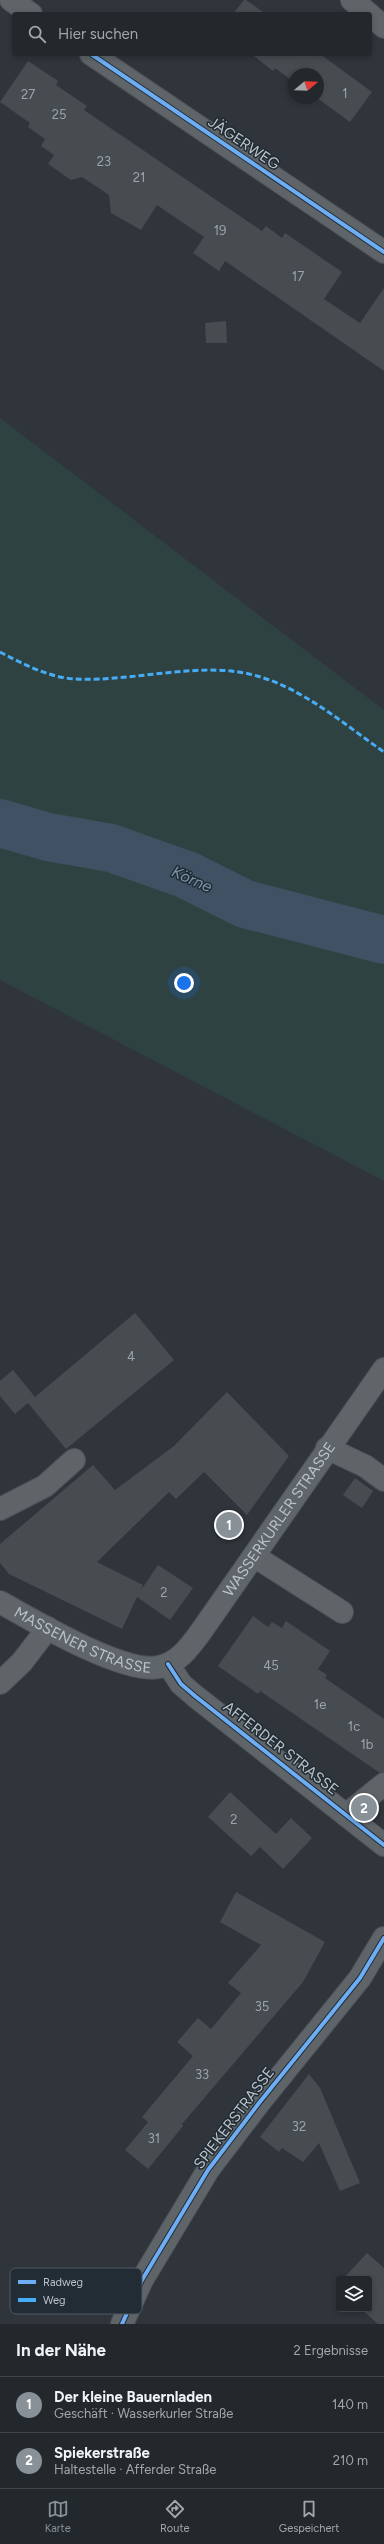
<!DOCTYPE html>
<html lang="de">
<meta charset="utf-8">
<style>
:root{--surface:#23282c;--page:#2f3438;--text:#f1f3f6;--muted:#a3a6a9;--line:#404448;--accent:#899198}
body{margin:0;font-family:Figtree,sans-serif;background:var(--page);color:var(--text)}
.controls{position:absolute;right:12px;bottom:12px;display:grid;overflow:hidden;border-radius:4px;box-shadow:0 2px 6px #0003}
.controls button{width:36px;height:36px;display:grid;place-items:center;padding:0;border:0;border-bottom:1px solid var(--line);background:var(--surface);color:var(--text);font:20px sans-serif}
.compass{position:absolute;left:288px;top:68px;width:36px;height:36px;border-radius:50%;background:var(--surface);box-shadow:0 2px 6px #0003;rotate:71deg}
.you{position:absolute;left:184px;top:983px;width:14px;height:14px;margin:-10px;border:3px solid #fff;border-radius:50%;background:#1a73e8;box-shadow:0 0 0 6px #1a73e833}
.badge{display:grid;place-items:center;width:26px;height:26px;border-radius:50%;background:var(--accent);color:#fff;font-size:13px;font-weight:700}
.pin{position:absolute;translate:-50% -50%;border:2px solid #fff;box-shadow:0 1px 4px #0006}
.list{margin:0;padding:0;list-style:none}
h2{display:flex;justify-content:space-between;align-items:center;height:52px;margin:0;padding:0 16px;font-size:17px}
h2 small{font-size:13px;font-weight:400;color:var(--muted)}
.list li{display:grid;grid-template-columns:26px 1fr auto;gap:12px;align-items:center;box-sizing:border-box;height:56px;padding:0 16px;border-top:1px solid var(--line)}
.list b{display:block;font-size:15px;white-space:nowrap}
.list p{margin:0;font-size:13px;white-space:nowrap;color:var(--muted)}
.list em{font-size:13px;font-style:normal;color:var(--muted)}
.icon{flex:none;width:22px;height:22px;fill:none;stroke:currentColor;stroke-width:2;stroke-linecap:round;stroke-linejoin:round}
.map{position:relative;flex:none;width:384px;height:2324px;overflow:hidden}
.search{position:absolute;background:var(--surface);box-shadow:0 2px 6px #0003;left:12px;right:12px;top:12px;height:44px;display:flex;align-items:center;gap:10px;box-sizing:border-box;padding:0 14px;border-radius:4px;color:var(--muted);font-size:15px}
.sheet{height:164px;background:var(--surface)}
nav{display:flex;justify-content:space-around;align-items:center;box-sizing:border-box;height:56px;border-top:1px solid var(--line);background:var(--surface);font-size:11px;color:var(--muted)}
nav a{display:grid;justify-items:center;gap:2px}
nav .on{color:var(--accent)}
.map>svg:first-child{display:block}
</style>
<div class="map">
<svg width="384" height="2324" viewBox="0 0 384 2324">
<rect width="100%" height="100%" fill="#2f353b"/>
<!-- green -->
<path fill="#2f4242" d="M0,418l384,292v471l-384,-201z"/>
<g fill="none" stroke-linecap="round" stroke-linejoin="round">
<!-- river -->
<path stroke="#3f5163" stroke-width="48" d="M0,823l48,14 63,11 76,27 58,29 139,36"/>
</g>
<!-- building -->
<g fill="#474c51">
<path d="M244,0h2l20,14h-33z"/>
<path d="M251,54h69l52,38 -22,30 -33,-24 1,-24h-24v8l-19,-14 -2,3z"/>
<path d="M28,61l30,20 -2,4 31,21 -3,4 178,121 4,-5 16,12 3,-5 57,39 -18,27 36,24 24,-35v83l-159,-110 -6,10 -26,-18 11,-16 -47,-32 -16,25 -30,-17 -2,-18 -27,-18 -11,3 -23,-16 6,-9 -13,-9 4,-7 -17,-12 2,-4 -30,-21z"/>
<path d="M226,321l1,22h-21l-1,-20z"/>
<path d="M135,1313l39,47 -108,89 -38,-46 -13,11 -15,-18v-15l13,-11 22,27z"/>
<path d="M227,1392l62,64 -42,59 -43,-43 -28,27 -7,-7 -72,70 46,23 -2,5 17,-25 35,23 -23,32 -33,-23 -15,32 -113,-55 -9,-11v-19l93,-79 22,25 59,-44z"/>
<path d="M355,1478l18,13 -11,17 -19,-13z"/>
<path d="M253,1616l15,11 4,-5 10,6 4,-7 44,30 -12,18 9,6 -2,3 59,41v53l-4,1 -120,-82 -2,3 -40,-28z"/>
<path d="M230,1792l46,42 15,-16 21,20 -29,31 -23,-22 -9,9 -43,-39z"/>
<path d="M236,1892l89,50 -22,40 -121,142 1,2 -35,43 -23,-19 23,-28 -6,-5 51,-61 -16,-14 21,-24 13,11 30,-36 -13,-10 33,-38 -41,-23z"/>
<path d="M309,2074l11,14 40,95 -20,8 -21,-48 -16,19 -21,-14 -3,4 -19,-15z"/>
<path d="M367,2253l17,15v56h-6l-17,-15h8v-30h-26z"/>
</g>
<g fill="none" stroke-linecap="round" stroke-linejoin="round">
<!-- minor casing -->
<g stroke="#4c5155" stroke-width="24">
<g id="minor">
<path d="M11,0l20,14"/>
<path d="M352,0l17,14"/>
<path d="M370,15l14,12"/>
<path d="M91,54l293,198"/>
<path d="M327,1448l38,18 19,14"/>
<path d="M0,1509l45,-23 29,-26"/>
<path d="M254,1556l88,56"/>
<path d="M168,1664l13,20 14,12 189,149"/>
<path d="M0,1683l22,-21 26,-34"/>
<path d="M346,1815l38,-31"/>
<path d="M122,2324l20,-44 66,-110 51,-67 101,-125 24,-40"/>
</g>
</g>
<!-- major casing -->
<g stroke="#4c5257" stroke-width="24">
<g id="major">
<path id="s1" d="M0,1602c32,18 124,73 159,65 19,-4 30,-19 41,-34l184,-264"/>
</g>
</g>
<!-- minor -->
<use href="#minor" stroke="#5e6468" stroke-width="22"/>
<!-- major -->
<use href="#major" stroke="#60656a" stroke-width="22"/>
<!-- quiet -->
<path stroke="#46acf6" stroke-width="3" stroke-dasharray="6 3" stroke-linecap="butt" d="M0,652c23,12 50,26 76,27 58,3 127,-19 181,-3 47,13 88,49 127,76"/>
<!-- cycleway casing -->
<g stroke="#222c35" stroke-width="6">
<g id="cycleway">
<path d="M91,54l293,198"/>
<path d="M168,1664l13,20 14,12 189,149"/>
<path d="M122,2324l20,-44 66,-110 51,-67 101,-125 24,-40"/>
</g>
</g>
<!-- cycleway -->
<use href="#cycleway" stroke="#6dadf4" stroke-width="4"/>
</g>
<g text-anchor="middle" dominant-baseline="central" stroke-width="3" stroke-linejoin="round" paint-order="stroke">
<!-- number labels -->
<g font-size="13" fill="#9da4ac">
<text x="345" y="93">1</text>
<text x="28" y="94">27</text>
<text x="59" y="114">25</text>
<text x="104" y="161">23</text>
<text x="139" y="177">21</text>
<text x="220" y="230">19</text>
<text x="298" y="276">17</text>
<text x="131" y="1356">4</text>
<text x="164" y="1592">2</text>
<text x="271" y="1665">45</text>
<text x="320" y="1704">1e</text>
<text x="354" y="1726">1c</text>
<text x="367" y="1744">1b</text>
<text x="234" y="1819">2</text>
<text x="262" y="2006">35</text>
<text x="202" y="2074">33</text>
<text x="299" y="2126">32</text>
<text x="154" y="2138">31</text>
</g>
<!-- street labels -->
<g font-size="15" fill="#bac2ca" stroke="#222c35">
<text transform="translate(244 143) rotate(34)">JÄGERWEG</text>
<text stroke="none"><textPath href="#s1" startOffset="367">WASSERKURLER STRASSE</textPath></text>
<text stroke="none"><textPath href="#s1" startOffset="92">MASSENER STRASSE</textPath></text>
<text transform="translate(281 1748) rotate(38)">AFFERDER STRASSE</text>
<text transform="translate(234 2118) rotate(-53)">SPIEKERSTRASSE</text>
</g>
<!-- water labels -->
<g font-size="16" font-style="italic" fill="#7f95aa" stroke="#222c35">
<text transform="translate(192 879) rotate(24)">Körne</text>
</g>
</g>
<!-- legend -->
<rect x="10" y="2268" width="132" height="46" rx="6" fill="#222c35" stroke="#505962" stroke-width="1"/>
<rect x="18" y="2280" width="18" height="4" fill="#6dadf4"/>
<rect x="18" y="2298" width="18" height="4" fill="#46acf6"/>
<g font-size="11" fill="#bac2ca">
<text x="43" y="2286">Radweg</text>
<text x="43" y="2304">Weg</text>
</g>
</svg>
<div class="controls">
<button><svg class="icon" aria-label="layers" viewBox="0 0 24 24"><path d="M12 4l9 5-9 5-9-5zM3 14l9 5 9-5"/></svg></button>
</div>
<svg class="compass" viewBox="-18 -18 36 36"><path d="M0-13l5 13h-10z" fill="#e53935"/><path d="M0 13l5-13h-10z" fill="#a3a6a9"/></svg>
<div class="you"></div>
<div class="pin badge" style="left:229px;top:1525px">1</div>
<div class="pin badge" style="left:364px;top:1808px">2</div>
<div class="search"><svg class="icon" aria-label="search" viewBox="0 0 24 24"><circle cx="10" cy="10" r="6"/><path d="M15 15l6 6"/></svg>Hier suchen</div>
</div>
<section class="sheet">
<h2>In der Nähe<small>2 Ergebnisse</small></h2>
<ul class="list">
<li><span class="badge">1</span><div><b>Der kleine Bauernladen</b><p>Geschäft · Wasserkurler Straße</p></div><em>140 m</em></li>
<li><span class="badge">2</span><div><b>Spiekerstraße</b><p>Haltestelle · Afferder Straße</p></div><em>210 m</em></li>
</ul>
</section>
<nav>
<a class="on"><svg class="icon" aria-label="map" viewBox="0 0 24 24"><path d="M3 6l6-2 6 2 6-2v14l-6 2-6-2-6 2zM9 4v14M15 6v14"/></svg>Karte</a>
<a><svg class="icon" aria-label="directions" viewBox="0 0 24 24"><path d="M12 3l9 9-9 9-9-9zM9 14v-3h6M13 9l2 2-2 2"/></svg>Route</a>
<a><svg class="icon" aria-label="saved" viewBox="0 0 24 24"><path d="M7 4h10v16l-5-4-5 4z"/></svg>Gespeichert</a>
</nav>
